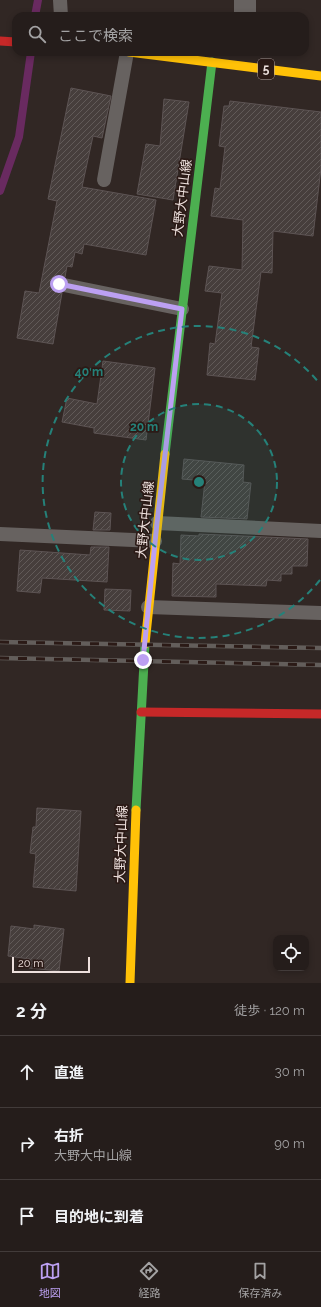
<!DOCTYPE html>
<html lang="ja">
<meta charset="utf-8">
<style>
:root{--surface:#251d1b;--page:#312a28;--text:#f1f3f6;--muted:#a3a2a3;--line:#423b3a;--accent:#bca0f2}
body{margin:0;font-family:Raleway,"Noto Sans JP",sans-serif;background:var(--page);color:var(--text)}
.controls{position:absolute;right:12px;bottom:12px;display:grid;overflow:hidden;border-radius:8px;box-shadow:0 2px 6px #0003}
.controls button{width:36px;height:36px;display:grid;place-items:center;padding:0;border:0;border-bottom:1px solid var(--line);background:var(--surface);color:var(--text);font:20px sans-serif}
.scale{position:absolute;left:12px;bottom:10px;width:78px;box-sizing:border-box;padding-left:4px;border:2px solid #ede0dd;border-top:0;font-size:11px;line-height:14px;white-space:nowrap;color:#ede0dd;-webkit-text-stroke:3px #2b1a16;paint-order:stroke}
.stop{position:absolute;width:12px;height:12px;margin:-9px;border:3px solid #bca0f2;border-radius:50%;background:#fff}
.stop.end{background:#bca0f2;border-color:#fff;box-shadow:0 1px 4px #0008}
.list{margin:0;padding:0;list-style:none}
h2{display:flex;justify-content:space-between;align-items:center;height:52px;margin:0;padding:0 16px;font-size:17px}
h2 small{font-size:13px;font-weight:400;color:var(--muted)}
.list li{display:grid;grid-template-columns:26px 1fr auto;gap:12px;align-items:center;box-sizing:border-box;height:72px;padding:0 16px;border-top:1px solid var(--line)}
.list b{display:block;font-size:15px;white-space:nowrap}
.list p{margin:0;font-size:13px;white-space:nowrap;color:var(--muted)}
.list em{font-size:13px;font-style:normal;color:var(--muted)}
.icon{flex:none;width:22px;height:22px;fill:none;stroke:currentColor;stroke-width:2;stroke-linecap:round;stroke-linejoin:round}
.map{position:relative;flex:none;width:321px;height:983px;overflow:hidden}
.search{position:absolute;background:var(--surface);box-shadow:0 2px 6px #0003;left:12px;right:12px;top:12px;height:44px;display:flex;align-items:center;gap:10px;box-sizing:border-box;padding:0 14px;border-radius:12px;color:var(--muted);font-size:15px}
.sheet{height:268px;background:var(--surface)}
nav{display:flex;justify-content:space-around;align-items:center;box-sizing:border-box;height:56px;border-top:1px solid var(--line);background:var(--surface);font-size:11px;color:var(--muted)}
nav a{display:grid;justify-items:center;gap:2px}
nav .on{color:var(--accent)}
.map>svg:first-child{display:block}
</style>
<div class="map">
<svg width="321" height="983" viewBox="0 0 321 983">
<defs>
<pattern id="building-hatch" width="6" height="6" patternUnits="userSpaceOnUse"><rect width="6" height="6" fill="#463e3c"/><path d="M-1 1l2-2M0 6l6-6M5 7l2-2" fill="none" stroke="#615a58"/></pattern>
</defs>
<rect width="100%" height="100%" fill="#312724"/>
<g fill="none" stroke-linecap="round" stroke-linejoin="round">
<!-- stream -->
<g stroke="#692a60" stroke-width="8">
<path d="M35,16l3,-16"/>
<path d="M0,191l19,-54 12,-85"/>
</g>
</g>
<!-- building -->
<g fill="url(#building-hatch)" stroke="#5d5454">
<path d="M71,88l40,8 -9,42 -9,-2 -11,51 74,13 -10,55 -62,-11 -2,10 -7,-2 -3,15 -5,-1 -2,11 -8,-1 -5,3 -1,8 3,4 8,2 -9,51 -36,-6 8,-47 14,2 18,-92 -9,-2z"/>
<path d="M164,99l25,3 -16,98 -36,-6 9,-50 14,2z"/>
<path d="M230,101l91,11v56l-8,68 -40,-5 -1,42 -11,-1 -10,75 8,1 -4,32 -48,-5 3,-32 5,1 7,-51 -17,-2 4,-25 33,4 1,-50 -32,-4 4,-28 5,1 5,-42 -6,-1 5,-40h5z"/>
<path d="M103,361l52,7 -9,72 -52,-7v-5l-32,-6 5,-24 30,6z"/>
<path d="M184,459l60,6 -1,17 8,1 -4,36 -46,-2 4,-36 -23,-2z"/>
<path d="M95,512l16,1 -1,17h-17z"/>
<path d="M199,534l109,5 -1,27h-15v8h-11v7l-14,-1 -1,6 -50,-2v13l-44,-1 1,-33 7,1 1,-29 18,1z"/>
<path d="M91,547h18l-2,35 -65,-4 -2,15 -23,-2 3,-41 70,5z"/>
<path d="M105,589l26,1 -1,21 -26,-1z"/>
<path d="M37,808l44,3 -5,80 -43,-4 3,-33 -6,-1 3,-26h3z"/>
<path d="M34,925l30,4 -5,42 -30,-3 1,-9 -22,-3 3,-30 23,3z"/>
</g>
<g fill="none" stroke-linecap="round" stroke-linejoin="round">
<!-- lane -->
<g stroke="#676260" stroke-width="14">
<path d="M60,0l1,16"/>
<path d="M104,180l23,-128"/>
<path d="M59,284l123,25"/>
<path d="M157,523l164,8"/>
<path d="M0,534l155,7"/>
<path d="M148,607l173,6"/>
</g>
<!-- street -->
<path stroke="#676260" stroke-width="22" d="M245,0v16"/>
<!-- fast -->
<g stroke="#4caf50" stroke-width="9">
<path d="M165,454l47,-392"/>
<path d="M136,810l9,-166"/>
</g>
<!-- slow -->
<g stroke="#ffc107" stroke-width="9">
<path d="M129,52l192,24"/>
<path d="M145,644l20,-190"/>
<path d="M130,983l6,-173"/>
</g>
<!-- jam -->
<g stroke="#c62828" stroke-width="9">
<path d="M0,41l16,1"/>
<path d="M141,712l180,2"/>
</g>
<!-- rail casing -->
<g stroke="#635e5b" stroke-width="4.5">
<g id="rail">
<path d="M0,642l321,6"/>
<path d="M0,658l321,7"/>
</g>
</g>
<!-- rail -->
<use href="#rail" stroke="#2b1a16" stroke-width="3" stroke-dasharray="9" stroke-linecap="butt"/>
</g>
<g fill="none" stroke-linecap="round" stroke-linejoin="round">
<!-- route -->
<path stroke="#bca0f2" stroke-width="5" d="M59,284l123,25 -25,214 -14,137"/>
</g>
<!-- distance rings -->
<circle cx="199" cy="482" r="78" fill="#258179" fill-opacity=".12"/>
<g fill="none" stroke="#258179" stroke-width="2" stroke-dasharray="7 5">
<circle cx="199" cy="482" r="78"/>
<path d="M320 580A156 156 0 1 1 320 384"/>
</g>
<g text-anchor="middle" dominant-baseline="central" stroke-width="3.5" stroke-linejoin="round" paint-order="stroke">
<!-- shield labels -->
<rect fill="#2b1a16" stroke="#b3a5a1" stroke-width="1" x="258" y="59" width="16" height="20" rx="3"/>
<g font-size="12" font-weight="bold" fill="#ede0dd">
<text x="266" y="69">5</text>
</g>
<!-- street labels -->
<g font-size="13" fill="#ede0dd" stroke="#2b1a16">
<text transform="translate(182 198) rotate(-83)">大野大中山線</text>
<text transform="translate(145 520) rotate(-84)">大野大中山線</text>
<text transform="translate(121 844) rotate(-88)">大野大中山線</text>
</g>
</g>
<circle cx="199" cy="482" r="6" fill="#258179" stroke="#2b1a16" stroke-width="2"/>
<g font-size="12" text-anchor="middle" font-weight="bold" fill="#258179" stroke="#2b1a16" stroke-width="3.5" stroke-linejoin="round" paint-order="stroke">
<text x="89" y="376">40 m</text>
<text x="144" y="431">20 m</text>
</g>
</svg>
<div class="controls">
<button><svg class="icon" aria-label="locate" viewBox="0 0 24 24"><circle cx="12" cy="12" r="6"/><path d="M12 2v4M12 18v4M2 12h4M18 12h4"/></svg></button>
</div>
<div class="scale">20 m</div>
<div class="stop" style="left:59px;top:284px"></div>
<div class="stop end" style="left:143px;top:660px"></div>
<div class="search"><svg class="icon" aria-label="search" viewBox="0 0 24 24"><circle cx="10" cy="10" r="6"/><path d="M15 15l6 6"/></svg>ここで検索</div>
</div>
<section class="sheet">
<h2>2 分<small>徒歩 · 120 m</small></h2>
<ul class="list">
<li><svg class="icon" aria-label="ahead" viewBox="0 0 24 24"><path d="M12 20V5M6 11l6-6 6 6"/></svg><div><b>直進</b></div><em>30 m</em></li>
<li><svg class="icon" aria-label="right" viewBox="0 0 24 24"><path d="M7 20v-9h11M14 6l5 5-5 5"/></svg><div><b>右折</b><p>大野大中山線</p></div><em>90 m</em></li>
<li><svg class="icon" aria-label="arrive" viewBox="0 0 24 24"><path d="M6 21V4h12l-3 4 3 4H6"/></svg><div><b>目的地に到着</b></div></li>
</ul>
</section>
<nav>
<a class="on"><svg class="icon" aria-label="map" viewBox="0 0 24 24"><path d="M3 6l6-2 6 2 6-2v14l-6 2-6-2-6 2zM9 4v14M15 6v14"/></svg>地図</a>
<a><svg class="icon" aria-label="directions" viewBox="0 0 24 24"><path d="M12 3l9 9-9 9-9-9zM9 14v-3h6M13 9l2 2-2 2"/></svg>経路</a>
<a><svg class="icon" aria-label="saved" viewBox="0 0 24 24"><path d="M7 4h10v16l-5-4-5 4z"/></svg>保存済み</a>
</nav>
